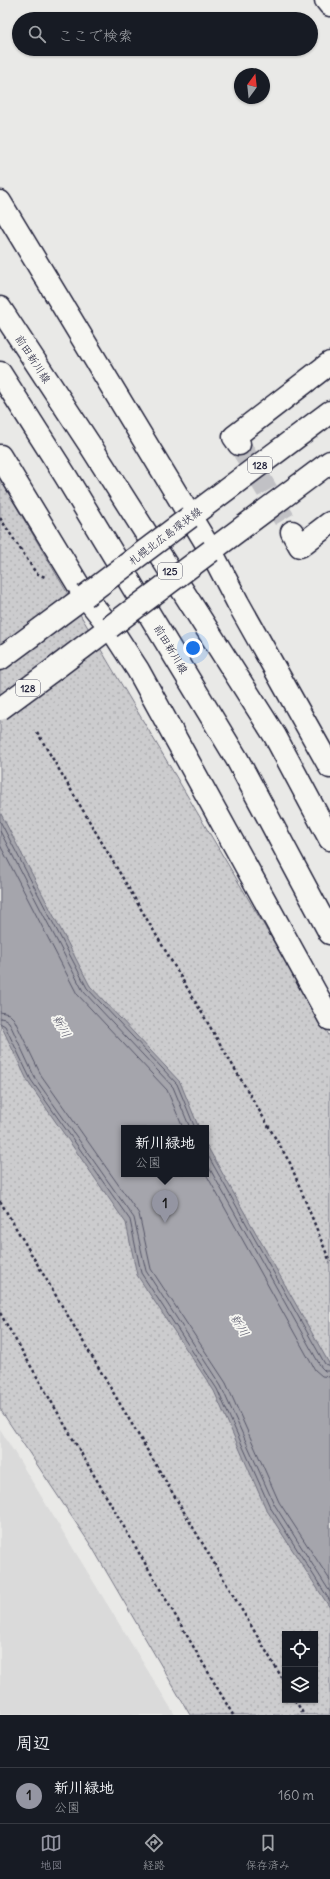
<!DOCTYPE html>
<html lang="ja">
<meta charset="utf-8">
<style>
:root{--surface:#171b24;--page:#20242c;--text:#f1f3f6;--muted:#9ea1a6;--line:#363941;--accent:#9495a2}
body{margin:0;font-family:Delius,"Klee One",sans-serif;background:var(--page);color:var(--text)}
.controls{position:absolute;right:12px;bottom:12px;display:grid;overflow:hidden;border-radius:0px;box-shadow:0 1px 3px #0004}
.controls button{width:36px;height:36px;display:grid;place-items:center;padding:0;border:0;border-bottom:1px solid var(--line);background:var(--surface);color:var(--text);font:20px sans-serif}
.compass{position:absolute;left:234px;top:68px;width:36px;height:36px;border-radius:50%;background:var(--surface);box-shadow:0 1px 3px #0004;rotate:15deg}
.you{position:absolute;left:193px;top:648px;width:14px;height:14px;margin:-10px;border:3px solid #fff;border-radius:50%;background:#1a73e8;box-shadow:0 0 0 6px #1a73e833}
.badge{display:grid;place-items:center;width:26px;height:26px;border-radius:50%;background:var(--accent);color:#111;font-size:13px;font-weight:700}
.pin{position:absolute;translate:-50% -33px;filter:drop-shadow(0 1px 2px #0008)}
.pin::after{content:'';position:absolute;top:21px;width:14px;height:12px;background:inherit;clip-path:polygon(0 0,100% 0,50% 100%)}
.popup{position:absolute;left:121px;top:1125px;width:88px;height:52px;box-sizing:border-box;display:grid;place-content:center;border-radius:0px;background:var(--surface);filter:drop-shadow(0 1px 3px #0005);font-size:13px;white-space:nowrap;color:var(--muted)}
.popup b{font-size:15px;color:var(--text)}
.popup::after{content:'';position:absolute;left:50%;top:100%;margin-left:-8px;border:8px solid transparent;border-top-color:var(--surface)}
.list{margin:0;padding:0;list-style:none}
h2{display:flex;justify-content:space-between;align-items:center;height:52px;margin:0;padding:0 16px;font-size:17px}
h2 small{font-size:13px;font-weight:400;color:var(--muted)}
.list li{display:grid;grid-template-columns:26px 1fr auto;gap:12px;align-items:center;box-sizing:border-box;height:56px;padding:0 16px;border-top:1px solid var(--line)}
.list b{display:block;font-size:15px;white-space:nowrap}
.list p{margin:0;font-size:13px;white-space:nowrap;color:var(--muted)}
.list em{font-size:13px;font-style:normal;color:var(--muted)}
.icon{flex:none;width:22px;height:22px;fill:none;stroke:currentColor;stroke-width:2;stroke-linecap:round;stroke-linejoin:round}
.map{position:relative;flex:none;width:330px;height:1715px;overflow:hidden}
.search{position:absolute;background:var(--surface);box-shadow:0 1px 3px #0004;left:12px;right:12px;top:12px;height:44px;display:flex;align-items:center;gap:10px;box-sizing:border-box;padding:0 14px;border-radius:22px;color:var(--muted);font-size:15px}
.sheet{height:108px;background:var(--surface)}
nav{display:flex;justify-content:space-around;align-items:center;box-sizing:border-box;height:56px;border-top:1px solid var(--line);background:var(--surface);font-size:11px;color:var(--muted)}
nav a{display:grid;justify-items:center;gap:2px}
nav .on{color:var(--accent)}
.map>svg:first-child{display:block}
</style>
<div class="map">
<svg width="330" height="1715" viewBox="0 0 330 1715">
<defs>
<pattern id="grass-dots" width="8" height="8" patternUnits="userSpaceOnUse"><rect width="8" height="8" fill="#ccccce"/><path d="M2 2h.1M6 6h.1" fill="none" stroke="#afafb2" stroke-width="1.8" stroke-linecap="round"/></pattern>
</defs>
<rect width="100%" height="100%" fill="#e9e9e7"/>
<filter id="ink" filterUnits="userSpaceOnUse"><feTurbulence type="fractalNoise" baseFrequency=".025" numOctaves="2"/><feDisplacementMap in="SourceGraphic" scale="8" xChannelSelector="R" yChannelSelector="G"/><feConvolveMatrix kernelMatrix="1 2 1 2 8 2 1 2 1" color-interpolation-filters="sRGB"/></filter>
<g filter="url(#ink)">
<!-- built -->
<path fill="#dadada" d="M0,1429l175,286h-175z"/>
<!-- grass -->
<path fill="url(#grass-dots)" stroke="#777784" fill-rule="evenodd" d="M0,479l330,558v678h-140l-98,-168 -92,-138zM124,1128h82v46h-82zM285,1634h30v66h-30z"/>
<!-- water -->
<path fill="#a5a5ac" stroke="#71717f" d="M0,812l90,174 90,96 19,46h-75v46h82v-30l124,221v243l-64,-99 -52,-118 -77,-116 -11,-52 -98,-141 -28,-59z"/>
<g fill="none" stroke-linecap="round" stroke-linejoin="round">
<!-- shore -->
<g stroke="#565668" stroke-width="1">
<path d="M0,821l87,167 90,96 18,44"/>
<path d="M0,831l83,160 90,96 17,41"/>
<path d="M0,845l77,149 90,96 16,38"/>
<path d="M0,1012l9,2 5,5 27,56 98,139 12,55 75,114 53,119 51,78"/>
<path d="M0,1018l5,1 4,3 26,56 99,140 12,53 75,115 53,118 56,88"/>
<path d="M0,1023l5,3 26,54 99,140 11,53 76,116 53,118 60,94"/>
<path d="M206,1152l119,212 5,2"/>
<path d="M206,1162l115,205 4,4h5"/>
<path d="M206,1174l109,196 7,6 8,1"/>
</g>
<!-- street-tunnel -->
<path stroke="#c1c1c5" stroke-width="22" stroke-dasharray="22 11" stroke-linecap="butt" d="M239,444l53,88"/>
<!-- street casing -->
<g stroke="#22223b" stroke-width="25">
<g id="street">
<path d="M326,0l4,5"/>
<path d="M0,202l211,349 27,52 92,164"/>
<path d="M239,444l-5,-7 96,-74"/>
<path d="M0,456l85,140 25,31 28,43 192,349"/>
<path d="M292,532l8,14 30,-23"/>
</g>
</g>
<!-- primary casing -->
<g stroke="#22223b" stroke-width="25">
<g id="primary">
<path d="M0,308l90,137 185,291 55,103"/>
<path d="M0,373l65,102 172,284 93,174"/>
<path d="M190,517l140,-105"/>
<path d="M211,551l119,-89"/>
<path d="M0,659l85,-63"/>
<path d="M57,667l53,-40"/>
</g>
</g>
<!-- path -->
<g stroke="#22223b" stroke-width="2.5" stroke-dasharray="3 3" stroke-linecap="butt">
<path d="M0,518l36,55 9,4"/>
<path d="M37,732l253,431 40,99"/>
<path d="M0,1201l285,482"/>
<path d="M0,1313l233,402"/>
<path d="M295,1700l9,15"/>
</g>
<!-- street -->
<use href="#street" stroke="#f6f6f2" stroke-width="22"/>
<!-- primary -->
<use href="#primary" stroke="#f6f6f2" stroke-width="22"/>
<!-- primary-bridge casing -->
<g stroke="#22223b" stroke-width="25" stroke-linecap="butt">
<g id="primary-bridge">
<path d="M85,596l105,-79"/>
<path d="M110,627l101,-76"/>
<path d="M0,709l57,-42"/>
</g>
</g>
<!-- primary-bridge -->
<use href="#primary-bridge" stroke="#f6f6f2" stroke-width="22"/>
</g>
</g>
<g text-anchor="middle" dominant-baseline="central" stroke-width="3.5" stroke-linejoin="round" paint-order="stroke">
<!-- shield labels -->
<g fill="#f6f6f2" stroke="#626272" stroke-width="1">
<rect x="248" y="457" width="24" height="16" rx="3"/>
<rect x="158" y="563" width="24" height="16" rx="3"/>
<rect x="16" y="680" width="24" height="16" rx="3"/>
</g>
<g font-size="10" font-weight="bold" fill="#22223b">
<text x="260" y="465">128</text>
<text x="170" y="571">125</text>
<text x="28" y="688">128</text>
</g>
<!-- street labels -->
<g font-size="11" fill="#22223b" stroke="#f6f6f2">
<text transform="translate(33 359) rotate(57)">前田新川線</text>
<text transform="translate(165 536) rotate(-37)">札幌北広島環状線</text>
<text transform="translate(171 649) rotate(59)">前田新川線</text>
</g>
<!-- water labels -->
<g font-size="12" font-style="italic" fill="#565668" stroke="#f6f6f2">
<text transform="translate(62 1026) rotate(60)">新川</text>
<text transform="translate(240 1325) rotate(59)">新川</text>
</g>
</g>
</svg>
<div class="controls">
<button><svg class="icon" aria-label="locate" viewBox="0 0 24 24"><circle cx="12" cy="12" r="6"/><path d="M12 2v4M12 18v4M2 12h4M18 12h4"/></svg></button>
<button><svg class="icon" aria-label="layers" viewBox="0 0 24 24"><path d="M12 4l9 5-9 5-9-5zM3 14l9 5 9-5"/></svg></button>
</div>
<svg class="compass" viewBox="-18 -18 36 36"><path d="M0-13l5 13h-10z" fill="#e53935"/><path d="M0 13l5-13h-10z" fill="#9ea1a6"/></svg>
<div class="you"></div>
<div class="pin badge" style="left:165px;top:1223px">1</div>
<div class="popup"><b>新川緑地</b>公園</div>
<div class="search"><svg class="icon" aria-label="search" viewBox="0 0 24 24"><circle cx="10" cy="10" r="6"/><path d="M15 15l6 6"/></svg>ここで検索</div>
</div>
<section class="sheet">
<h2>周辺<small></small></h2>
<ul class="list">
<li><span class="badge">1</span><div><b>新川緑地</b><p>公園</p></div><em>160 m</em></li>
</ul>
</section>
<nav>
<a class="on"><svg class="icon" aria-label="map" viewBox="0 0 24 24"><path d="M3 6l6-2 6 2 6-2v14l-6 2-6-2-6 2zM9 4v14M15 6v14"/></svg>地図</a>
<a><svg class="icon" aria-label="directions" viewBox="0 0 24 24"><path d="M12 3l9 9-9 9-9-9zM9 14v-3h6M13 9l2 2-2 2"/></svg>経路</a>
<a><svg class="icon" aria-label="saved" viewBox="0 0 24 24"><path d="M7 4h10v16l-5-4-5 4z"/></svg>保存済み</a>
</nav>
